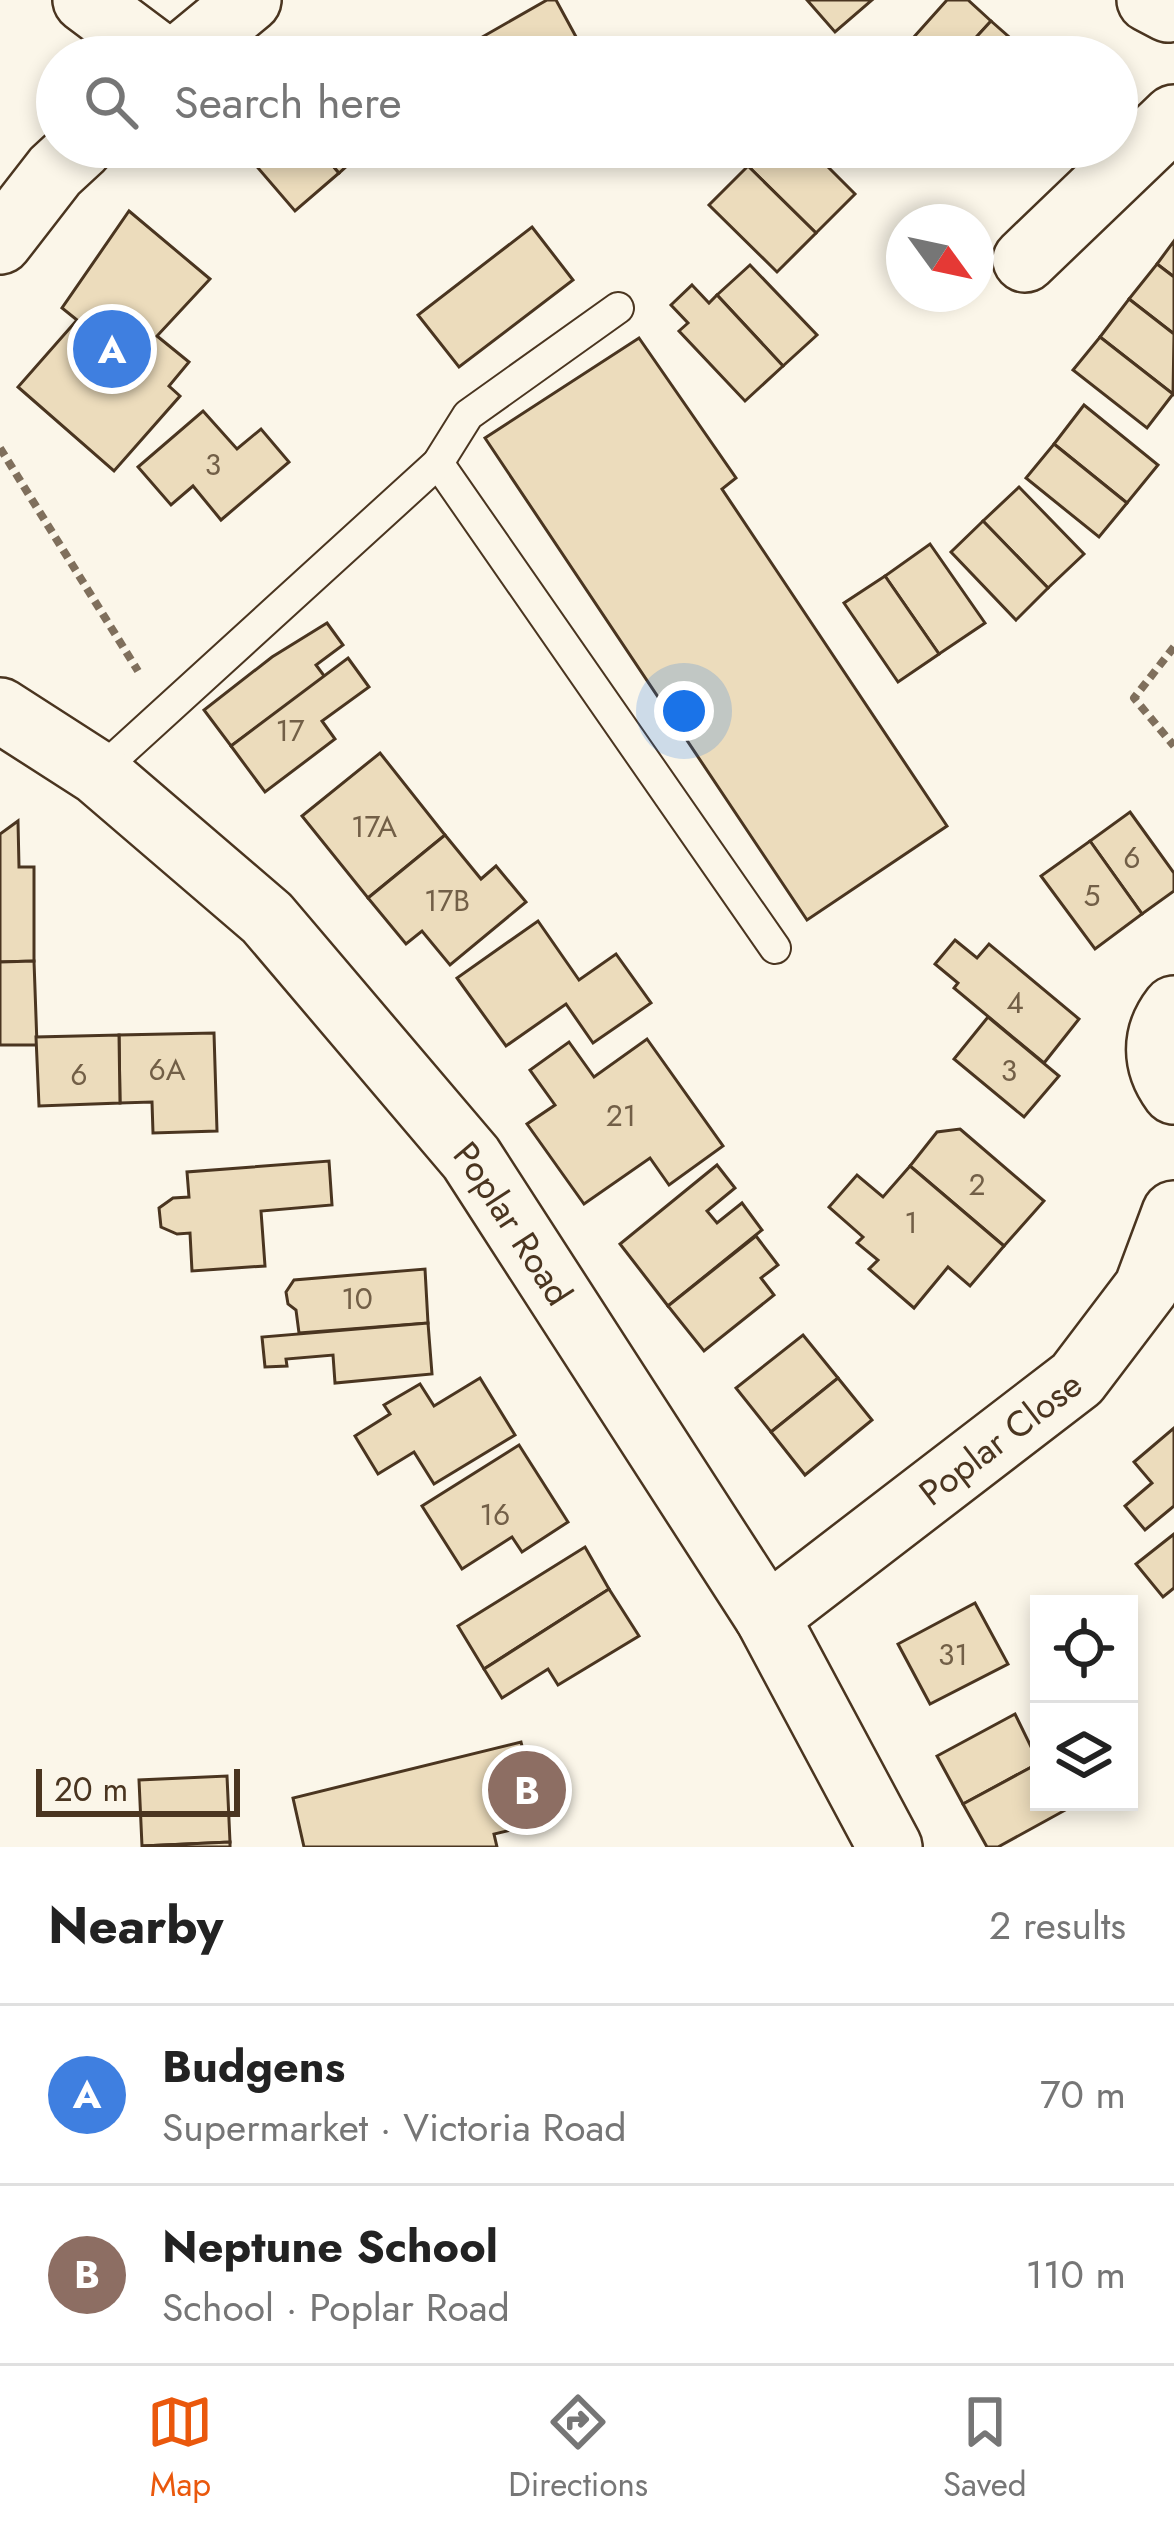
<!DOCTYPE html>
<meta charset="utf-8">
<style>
:root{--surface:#fff;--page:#f2f2f2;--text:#222;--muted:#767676;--line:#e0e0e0;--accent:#ea580c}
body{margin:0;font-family:Jost,sans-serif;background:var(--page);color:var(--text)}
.controls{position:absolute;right:36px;bottom:36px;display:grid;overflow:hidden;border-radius:0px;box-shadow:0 6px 18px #0003}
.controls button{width:108px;height:108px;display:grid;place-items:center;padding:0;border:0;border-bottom:3px solid var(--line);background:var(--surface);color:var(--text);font:60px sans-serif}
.compass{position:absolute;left:886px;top:204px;width:108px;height:108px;border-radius:50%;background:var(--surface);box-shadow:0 6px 18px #0003;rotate:123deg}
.scale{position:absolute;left:36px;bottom:30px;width:204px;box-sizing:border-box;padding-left:12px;border:6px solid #4a3520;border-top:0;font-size:33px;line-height:42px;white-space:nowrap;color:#4a3520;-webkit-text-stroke:9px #fbf6e9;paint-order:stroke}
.you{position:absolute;left:684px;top:711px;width:42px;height:42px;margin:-30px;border:9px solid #fff;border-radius:50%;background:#1a73e8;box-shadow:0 0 0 18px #1a73e833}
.badge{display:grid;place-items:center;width:78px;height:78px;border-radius:50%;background:var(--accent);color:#fff;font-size:39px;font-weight:700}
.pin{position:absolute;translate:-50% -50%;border:6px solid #fff;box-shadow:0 3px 12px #0006}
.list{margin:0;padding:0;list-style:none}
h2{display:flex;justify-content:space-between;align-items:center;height:156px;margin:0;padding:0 48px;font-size:51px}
h2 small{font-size:39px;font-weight:400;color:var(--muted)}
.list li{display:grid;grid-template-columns:78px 1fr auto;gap:36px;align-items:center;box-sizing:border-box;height:180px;padding:0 48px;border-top:3px solid var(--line)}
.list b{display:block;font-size:45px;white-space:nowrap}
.list p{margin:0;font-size:39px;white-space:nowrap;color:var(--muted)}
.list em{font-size:39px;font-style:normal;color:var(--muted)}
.icon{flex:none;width:66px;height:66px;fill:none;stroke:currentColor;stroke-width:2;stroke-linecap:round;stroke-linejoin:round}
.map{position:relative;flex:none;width:1174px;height:1847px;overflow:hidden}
.search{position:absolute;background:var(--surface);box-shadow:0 6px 18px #0003;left:36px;right:36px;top:36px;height:132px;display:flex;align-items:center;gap:30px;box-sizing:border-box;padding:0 42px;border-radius:66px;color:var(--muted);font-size:45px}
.sheet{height:516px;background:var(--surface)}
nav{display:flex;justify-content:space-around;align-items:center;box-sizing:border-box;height:168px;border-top:3px solid var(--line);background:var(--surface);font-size:33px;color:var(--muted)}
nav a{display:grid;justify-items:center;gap:6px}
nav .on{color:var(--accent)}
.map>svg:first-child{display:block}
</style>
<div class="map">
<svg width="1174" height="1847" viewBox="0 0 1174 1847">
<rect width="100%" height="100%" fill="#fbf6e9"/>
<!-- building -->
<g fill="#ecdcbc" stroke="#4a3520" stroke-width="3">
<path d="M547,0h9l31,57h-119l-5,-9z"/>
<path d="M807,0h65l-37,32z"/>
<path d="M947,0h21l23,21 -33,36h-62z"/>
<path d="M991,21l34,30 -5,6h-62z"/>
<path d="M240,147h77l22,26 -44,38z"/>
<path d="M317,147h51l-29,26z"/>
<path d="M401,147h33l-17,17z"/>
<path d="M767,147h41l47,47 -39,39 -68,-67z"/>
<path d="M748,166l68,67 -39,39 -68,-67z"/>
<path d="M129,211l81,68 -53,57 32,26 -20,24 11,10 -66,75 -96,-84 59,-67 -15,-12z"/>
<path d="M532,227l41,53 -114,87 -41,-52z"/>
<path d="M1174,241v36l-17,-13z"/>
<path d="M1157,264l17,13v57l-45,-35z"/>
<path d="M750,265l67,70 -34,31 -66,-71z"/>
<path d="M692,285l17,18 8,-8 66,71 -38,35 -66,-70 9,-8 -17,-18z"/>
<path d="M1129,299l45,35 -1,60 -73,-57z"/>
<path d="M1100,337l73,57 -26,34 -74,-58z"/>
<path d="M639,338l97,140 -14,11 225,337 -140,94 -322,-482z"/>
<path d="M1084,405l74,60 -31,38 -73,-59z"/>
<path d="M203,411l34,38 24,-20 28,33 -68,58 -28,-34 -22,19 -33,-38z"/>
<path d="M1054,444l73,59 -28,34 -73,-59z"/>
<path d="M1019,487l65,67 -36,34 -65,-67z"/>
<path d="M983,521l65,67 -32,32 -65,-68z"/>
<path d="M930,544l55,79 -46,31 -54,-78z"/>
<path d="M885,576l54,78 -41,28 -54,-79z"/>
<path d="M327,623l16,22 -27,20 9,12 -94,69 -27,-36 68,-53z"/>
<path d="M348,658l21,29 -47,34 13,18 -70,53 -34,-46z"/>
<path d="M380,753l65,82 -77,63 -66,-82z"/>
<path d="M1130,812l44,61v18l-32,23 -52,-73z"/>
<path d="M18,821l1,46h15v94l-34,1v-128z"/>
<path d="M445,835l36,44 15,-13 30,36 -76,63 -28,-34 -16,13 -38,-46z"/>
<path d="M1090,841l52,73 -47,35 -54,-73z"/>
<path d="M538,921l41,59 37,-26 35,49 -58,40 -27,-39 -60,42 -49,-68z"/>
<path d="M955,940l22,18 12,-14 90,75 -35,44 -90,-75 4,-5 -23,-19z"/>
<path d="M34,961l3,84h-37v-83z"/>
<path d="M988,1017l71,59 -35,41 -70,-58z"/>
<path d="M214,1033l3,98 -64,2 -1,-31 -32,1 -1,-68z"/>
<path d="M119,1035l1,68 -81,3 -3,-69z"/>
<path d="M647,1039l76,107 -54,39 -19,-27 -66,46 -57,-80 28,-19 -25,-35 39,-28 25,35z"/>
<path d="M960,1129l84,72 -40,45 -94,-80 27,-34z"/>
<path d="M329,1161l3,44 -71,6 4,55 -73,5 -2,-38 -13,1 -16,-7 -2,-19 14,-10 16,-1 -2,-25z"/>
<path d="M717,1165l18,23 -28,23 10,12 25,-20 20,27 -94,76 -48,-62z"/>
<path d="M910,1166l94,80 -34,40 -22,-19 -34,41 -45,-39 9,-9 -21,-17 6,-6 -34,-30 28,-32 26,22z"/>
<path d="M756,1236l22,29 -17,13 13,17 -70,56 -36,-45z"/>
<path d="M425,1269l3,54 -129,10 -3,-23 -8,-6 -2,-12 8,-12z"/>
<path d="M428,1323l4,51 -97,9 -2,-28 -47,4 1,7 -22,1 -3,-30z"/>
<path d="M803,1335l35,43 -67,54 -35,-44z"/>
<path d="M480,1378l35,57 -81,49 -20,-32 -36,22 -23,-38 35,-22 -6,-9 36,-21 14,22z"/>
<path d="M838,1378l34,42 -67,55 -34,-43z"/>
<path d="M1174,1428v78l-29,24 -20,-24 27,-23 -18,-21z"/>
<path d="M519,1445l49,77 -46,30 -10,-15 -50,32 -40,-63z"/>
<path d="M1174,1534v54l-11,9 -27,-33z"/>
<path d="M585,1547l24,42 -125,80 -26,-43z"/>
<path d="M609,1589l30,47 -81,49 -10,-16 -46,29 -18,-29z"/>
<path d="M975,1603l33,61 -78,40 -32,-60z"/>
<path d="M1015,1714l24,49 -76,41 -26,-48z"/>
<path d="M521,1742l20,81 -47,11 3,13h-193l-11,-49z"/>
<path d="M1039,1763v39h27l3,6 -71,39h-11l-24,-43z"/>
<path d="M227,1776l3,66 -88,4 -3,-66z"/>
<path d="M230,1842v5l-88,-1z"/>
</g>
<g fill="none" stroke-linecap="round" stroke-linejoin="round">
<!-- service casing -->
<g stroke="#4a3520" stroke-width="34">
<g id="service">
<path d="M438,463l337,485"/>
<path d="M98,773l340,-310 30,-48 150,-107"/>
</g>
</g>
<!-- minor casing -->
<g stroke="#4a3520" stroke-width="68">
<g id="minor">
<path d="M85,0l76,57"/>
<path d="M1149,0l19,10 6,-7"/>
<path d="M180,57l69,-57"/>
<path d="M0,242l55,-71 26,-24"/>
<path d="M1025,260l149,-143"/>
<path id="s1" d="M0,710l98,63 169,145 204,240 296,459 123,230"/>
<path d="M1174,1008c-21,27 -20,57 0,84"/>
<path id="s2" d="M767,1617l310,-238 69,-91 28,-75"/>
</g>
</g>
<!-- path -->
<g stroke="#7f6f5c" stroke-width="8" stroke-dasharray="9 6" stroke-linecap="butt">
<path d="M0,448l138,223"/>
<path d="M1174,647l-40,51 40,48"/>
</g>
<!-- service -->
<use href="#service" stroke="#fbf6e9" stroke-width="30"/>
<!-- minor -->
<use href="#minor" stroke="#fbf6e9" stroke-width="63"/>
</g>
<g text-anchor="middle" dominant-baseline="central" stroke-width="9" stroke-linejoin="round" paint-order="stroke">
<!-- number labels -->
<g font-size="30" fill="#725f47">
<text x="213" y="464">3</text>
<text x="290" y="730">17</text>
<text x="374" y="826">17A</text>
<text x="1132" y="857">6</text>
<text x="1092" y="895">5</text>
<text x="447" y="900">17B</text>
<text x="1015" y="1002">4</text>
<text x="167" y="1069">6A</text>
<text x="1009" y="1070">3</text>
<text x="79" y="1074">6</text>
<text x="621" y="1115">21</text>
<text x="977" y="1184">2</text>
<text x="911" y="1222">1</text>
<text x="357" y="1298">10</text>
<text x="495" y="1514">16</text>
<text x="953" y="1654">31</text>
</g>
<!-- street labels -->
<g font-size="36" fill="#4a3520" stroke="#fbf6e9">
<text stroke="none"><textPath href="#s1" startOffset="732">Poplar Road</textPath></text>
<text stroke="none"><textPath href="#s2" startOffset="294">Poplar Close</textPath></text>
</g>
</g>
</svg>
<div class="controls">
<button><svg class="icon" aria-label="locate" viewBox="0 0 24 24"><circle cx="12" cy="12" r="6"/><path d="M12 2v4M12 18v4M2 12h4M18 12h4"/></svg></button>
<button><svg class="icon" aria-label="layers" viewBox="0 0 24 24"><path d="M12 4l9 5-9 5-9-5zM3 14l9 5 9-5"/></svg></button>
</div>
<svg class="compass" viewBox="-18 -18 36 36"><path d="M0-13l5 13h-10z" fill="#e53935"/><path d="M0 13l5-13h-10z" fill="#767676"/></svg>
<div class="scale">20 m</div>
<div class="you"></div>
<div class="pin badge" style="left:112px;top:349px;background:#3f7fe0">A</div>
<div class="pin badge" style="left:527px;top:1790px;background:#8d6e63">B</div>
<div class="search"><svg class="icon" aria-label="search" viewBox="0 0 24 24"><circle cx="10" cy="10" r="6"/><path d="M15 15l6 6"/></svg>Search here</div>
</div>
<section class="sheet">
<h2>Nearby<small>2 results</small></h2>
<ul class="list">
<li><span class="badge" style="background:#3f7fe0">A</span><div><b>Budgens</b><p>Supermarket · Victoria Road</p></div><em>70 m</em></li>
<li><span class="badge" style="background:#8d6e63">B</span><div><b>Neptune School</b><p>School · Poplar Road</p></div><em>110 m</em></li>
</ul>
</section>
<nav>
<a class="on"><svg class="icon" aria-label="map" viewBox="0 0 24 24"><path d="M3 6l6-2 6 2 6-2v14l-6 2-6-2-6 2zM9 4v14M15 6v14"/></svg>Map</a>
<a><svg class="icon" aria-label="directions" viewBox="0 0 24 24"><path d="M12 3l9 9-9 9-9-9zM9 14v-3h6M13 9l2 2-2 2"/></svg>Directions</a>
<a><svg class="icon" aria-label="saved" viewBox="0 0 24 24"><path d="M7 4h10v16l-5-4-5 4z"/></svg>Saved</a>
</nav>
